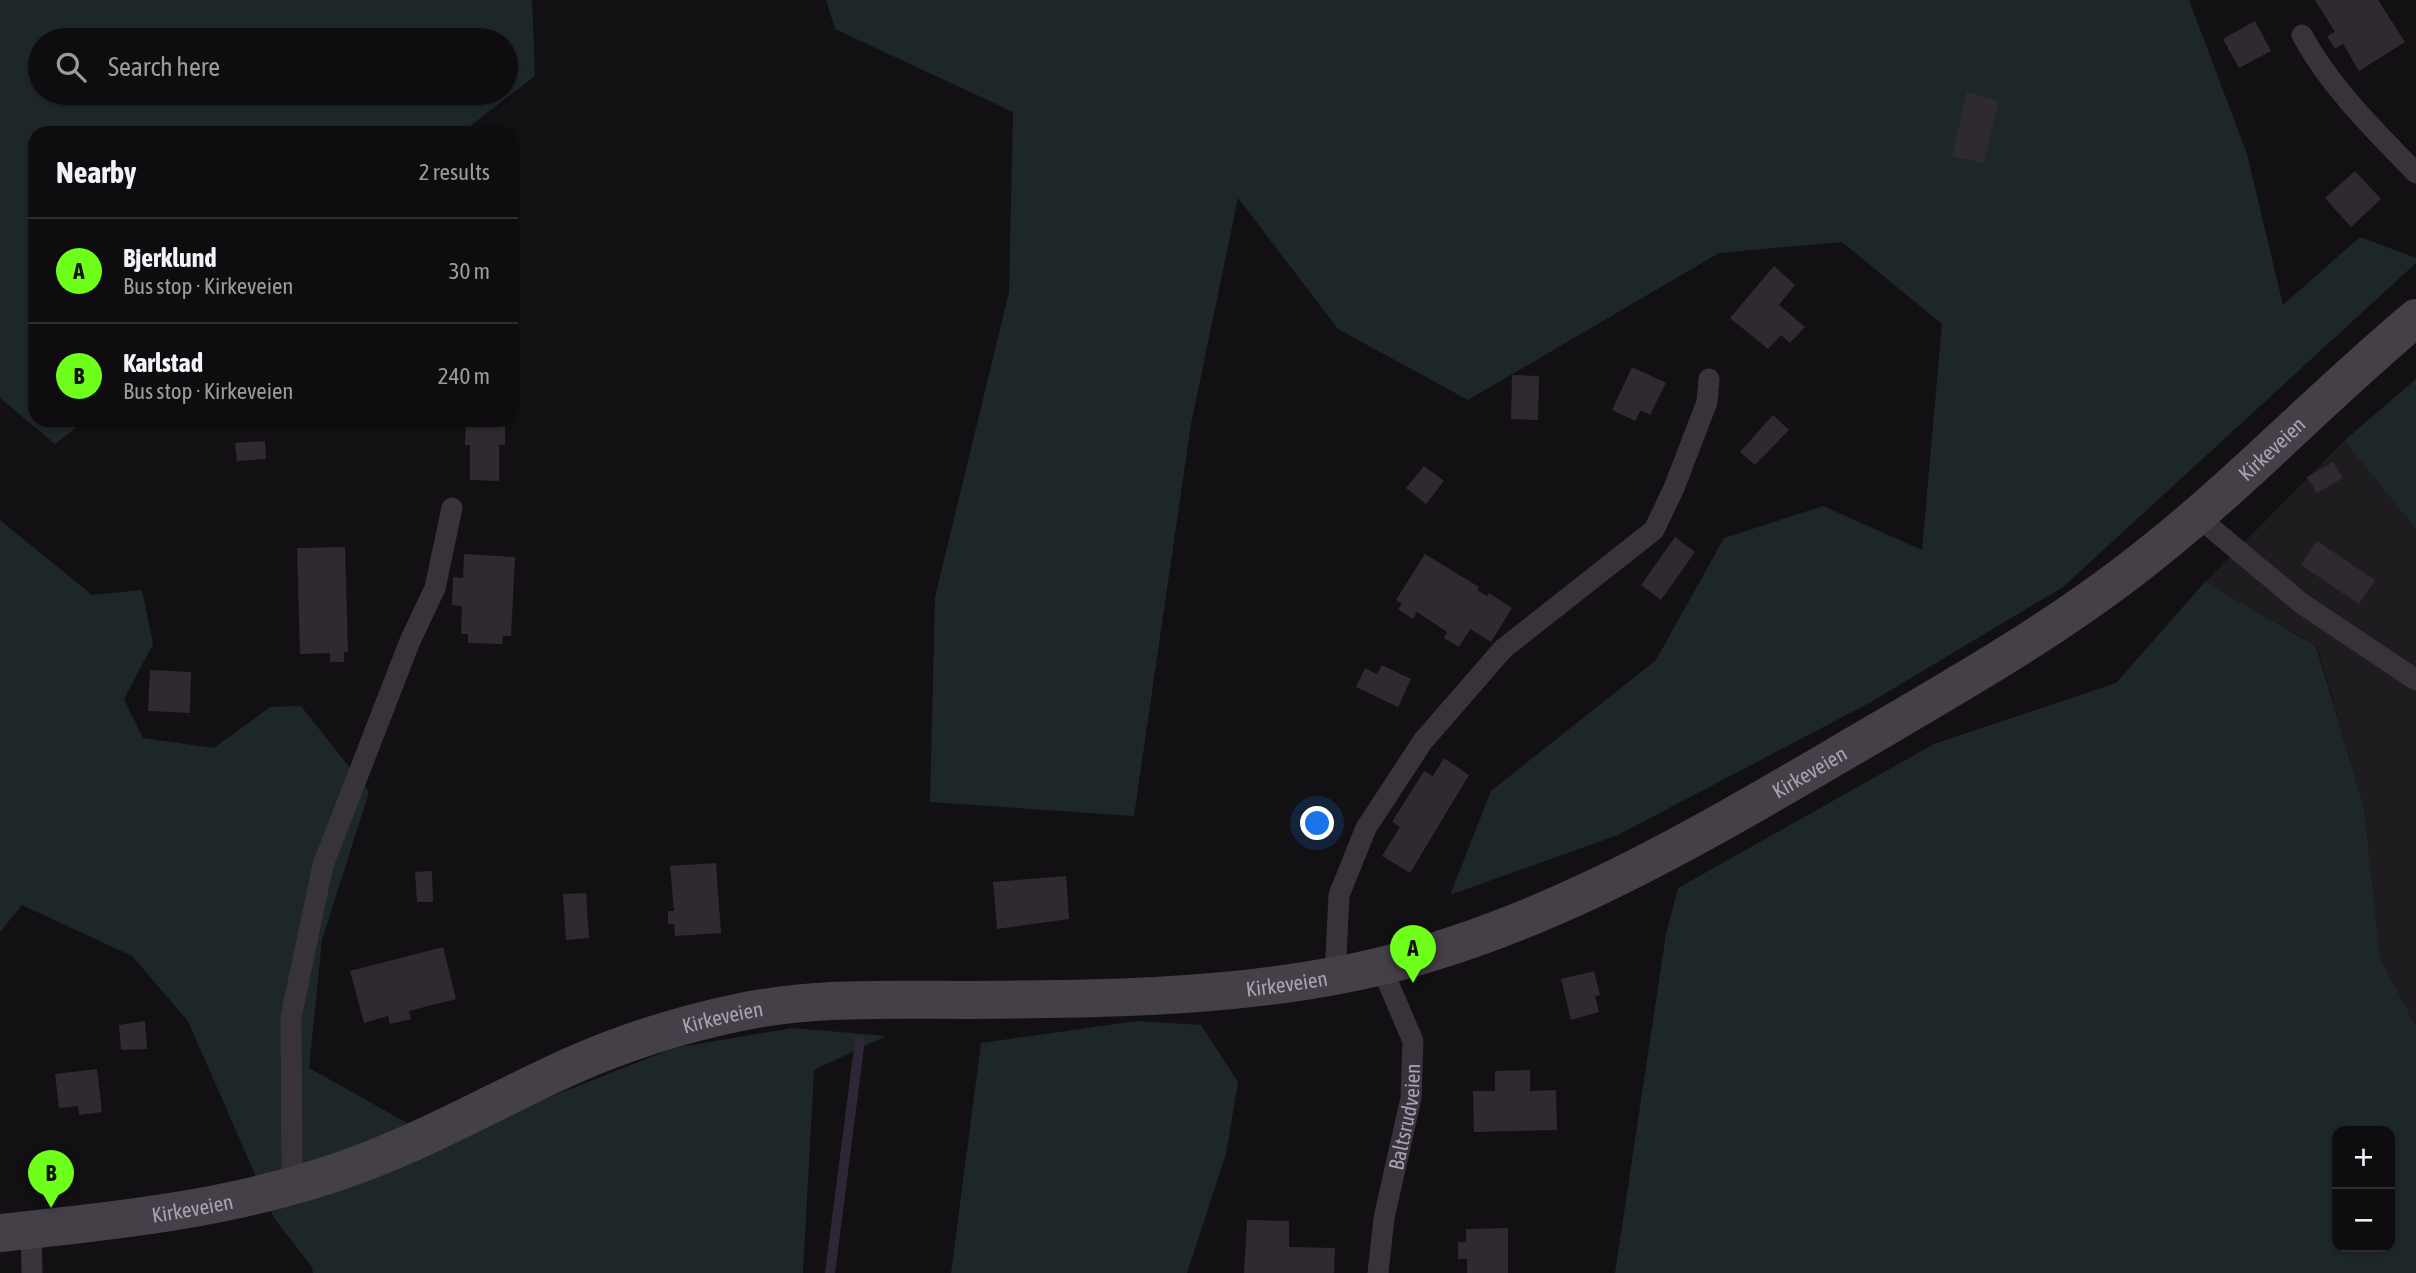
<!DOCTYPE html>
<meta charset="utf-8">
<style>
:root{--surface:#0e0c0e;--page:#1c1a1c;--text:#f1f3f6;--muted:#9b9b9e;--line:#2e2c2e;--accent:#6eff1b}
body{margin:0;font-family:"Asap Condensed",sans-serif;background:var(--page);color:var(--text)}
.controls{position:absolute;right:21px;bottom:21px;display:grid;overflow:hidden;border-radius:14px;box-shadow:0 2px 5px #0004}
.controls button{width:63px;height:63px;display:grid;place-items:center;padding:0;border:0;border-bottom:2px solid var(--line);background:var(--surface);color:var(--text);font:35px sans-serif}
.you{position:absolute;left:1318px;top:824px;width:24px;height:24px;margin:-18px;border:5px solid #fff;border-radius:50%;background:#1a73e8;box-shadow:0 0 0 10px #1a73e833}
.badge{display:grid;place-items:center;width:46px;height:46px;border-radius:50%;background:var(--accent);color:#111;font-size:23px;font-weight:700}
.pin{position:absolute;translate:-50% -58px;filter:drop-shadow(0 2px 4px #0008)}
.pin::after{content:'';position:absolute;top:37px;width:24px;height:21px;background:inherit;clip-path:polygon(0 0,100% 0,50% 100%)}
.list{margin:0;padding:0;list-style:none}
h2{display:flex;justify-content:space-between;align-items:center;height:91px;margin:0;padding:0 28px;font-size:30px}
h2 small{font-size:23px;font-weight:400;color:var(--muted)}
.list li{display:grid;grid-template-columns:46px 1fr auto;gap:21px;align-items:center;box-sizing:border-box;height:105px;padding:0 28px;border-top:2px solid var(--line)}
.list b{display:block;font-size:26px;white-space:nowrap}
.list p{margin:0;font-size:23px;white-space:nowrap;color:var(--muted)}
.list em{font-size:23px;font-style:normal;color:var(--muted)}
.icon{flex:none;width:38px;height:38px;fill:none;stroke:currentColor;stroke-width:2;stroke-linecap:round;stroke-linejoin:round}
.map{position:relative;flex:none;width:2416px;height:1273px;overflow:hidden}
.search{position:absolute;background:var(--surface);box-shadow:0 2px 5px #0004;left:28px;top:28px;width:490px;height:77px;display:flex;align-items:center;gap:18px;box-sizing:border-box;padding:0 24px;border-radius:38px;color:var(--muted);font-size:26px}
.panel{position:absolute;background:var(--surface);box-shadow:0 2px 5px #0004;left:28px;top:126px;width:490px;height:301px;border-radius:21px}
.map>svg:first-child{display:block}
</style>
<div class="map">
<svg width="2416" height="1273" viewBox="0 0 2416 1273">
<rect width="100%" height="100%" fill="#121012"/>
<!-- built -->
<path fill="#1f1c1f" d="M2344,441l72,88v497l-36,-68 -16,-151 -47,-161 -112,-64z"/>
<!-- green -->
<g fill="#1e2728" fill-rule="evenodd">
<path d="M0,0h532l3,76 -74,57h-426v287h51l-31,24 -55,-46zM40,40h466v53h-466z"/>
<path d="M826,0h1363l58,154 36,151 77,-68 56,21v5l-353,324 -192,115 -253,133 -168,60 41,-104 165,-131 68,-122 99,-32 99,44 20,-226 -100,-82 -123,11 -251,147 -130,-71 -100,-131 -47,226 -57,392 -204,-14 5,-205 74,-305 4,-180 -178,-83z"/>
<path d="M2416,379v150l-72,-88z"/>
<path d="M0,520l92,75 50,-5 11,54 -29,55 19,39 71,10 56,-41 31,-1 68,86 -47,148 -13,128 134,75 92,-40 139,-55 119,-20 93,8 -72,34 -11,203h-490l-1,-6 -38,-49 -86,-197 -56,-65 -110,-51 -22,27z"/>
<path d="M2205,582l111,64 48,161 16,151 36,68v247h-801l51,-339 12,-46 256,-144 182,-61zM2337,1131h53v116h-53z"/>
<path d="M1137,1021l64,4 37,57 -12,72 -39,119h-236l30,-230z"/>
</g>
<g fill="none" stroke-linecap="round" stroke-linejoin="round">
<!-- stream -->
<path stroke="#2d2636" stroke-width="10" d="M830,1273l30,-233"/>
</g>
<!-- building -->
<g fill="#2e2a2f">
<path d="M2315,0h63l27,42 -46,29 -16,-27 -8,5 -8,-13 8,-4z"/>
<path d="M2255,21l16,30 -32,17 -16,-29z"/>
<path d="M1967,92l32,9 -15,62 -32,-7z"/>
<path d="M2355,171l26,28 -30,28 -26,-29z"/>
<path d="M1774,266l21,19 -16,20 26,22 -15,16 -9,-8 -13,14 -38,-31z"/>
<path d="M1632,367l34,16 -16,32 -9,-5 -6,11 -23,-11z"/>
<path d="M1512,375l27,1 -1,44 -27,-1z"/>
<path d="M1773,415l16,15 -34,35 -15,-13z"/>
<path d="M466,420h39v25h-6v36l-29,-1v-35h-5z"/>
<path d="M265,441l1,18 -29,2 -2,-18z"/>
<path d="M2333,462l10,16 -26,15 -10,-16z"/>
<path d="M1424,466l20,15 -18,23 -20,-16z"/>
<path d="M1675,537l20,15 -34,48 -20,-15z"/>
<path d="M2317,541l58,39 -16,24 -58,-39z"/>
<path d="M345,547l3,105h-4v10h-14v-9l-30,1 -3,-106z"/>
<path d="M464,554l51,3 -4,79h-8l-1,8 -34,-1v-9h-7l1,-28 -10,-1 1,-28 10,1z"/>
<path d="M1425,554l54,33 -2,3 10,6 2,-3 23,15 -21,34 -21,-13 -11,18 -15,-9 3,-6 -30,-20 -4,7 -15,-10 4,-5 -6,-4z"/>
<path d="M1382,665l29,14 -13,28 -42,-20 9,-19 12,6z"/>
<path d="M150,670l41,2 -1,41 -42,-2z"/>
<path d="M1444,758l25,17 -59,98 -28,-17 18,-29 -8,-5 32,-51 9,5z"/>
<path d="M716,863l5,70 -46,3 -1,-12h-6v-13h6l-4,-45z"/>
<path d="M432,871l1,31h-16l-2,-30z"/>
<path d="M1066,876l3,43 -72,10 -4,-47z"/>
<path d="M586,893l3,45 -23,2 -3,-46z"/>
<path d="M443,947l13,52 -47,12 2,8 -21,5 -2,-8 -24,7 -14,-52z"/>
<path d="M1594,971l6,24 -5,1 4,16 -28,8 -10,-41z"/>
<path d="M145,1021l2,28 -26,1 -2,-25z"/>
<path d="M97,1069l5,43 -23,3 -1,-9 -19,2 -4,-34z"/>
<path d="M1530,1070v21l26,-1 1,40 -83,2 -1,-41h22v-20z"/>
<path d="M1247,1220l42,1v26l46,1 -1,25h-90z"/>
<path d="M1508,1228v45h-41v-14h-9v-17h8v-13z"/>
</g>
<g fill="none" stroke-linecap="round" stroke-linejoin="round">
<!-- service -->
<g stroke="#38333a" stroke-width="21">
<path d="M2302,35c28,52 73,96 114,138"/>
<path d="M2197,516l104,87 115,77"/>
<path d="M1335,976l4,-81 27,-67 57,-87 80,-92 151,-119 20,-42 33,-86 2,-23"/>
<path d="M292,1188l-1,-171 32,-152 87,-224 25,-53 17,-80"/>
<path d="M31,1230l1,43"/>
<path id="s1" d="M1378,1273l6,-55 27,-120 2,-57 -32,-75"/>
</g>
<!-- secondary -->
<path stroke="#453f47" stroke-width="38" id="s2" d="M0,1233c125,-13 248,-26 365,-71 71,-27 137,-65 206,-96 52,-23 108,-41 165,-53 78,-17 159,-13 239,-13 120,-1 240,-2 359,-24 189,-34 357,-135 521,-231 104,-61 209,-120 302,-196 90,-72 170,-157 259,-231"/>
</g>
<g text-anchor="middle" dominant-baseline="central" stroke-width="5" stroke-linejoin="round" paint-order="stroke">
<!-- street labels -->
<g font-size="21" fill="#ada0b4" stroke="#0d0b0d">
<text stroke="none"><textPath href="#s2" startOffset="2460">Kirkeveien</textPath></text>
<text stroke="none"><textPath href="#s2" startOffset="1894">Kirkeveien</textPath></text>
<text stroke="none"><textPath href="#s2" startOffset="1326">Kirkeveien</textPath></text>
<text stroke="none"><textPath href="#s2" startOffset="760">Kirkeveien</textPath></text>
<text stroke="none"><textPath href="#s1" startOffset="159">Baltsrudveien</textPath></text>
<text stroke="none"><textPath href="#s2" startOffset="194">Kirkeveien</textPath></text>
</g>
</g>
</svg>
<div class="controls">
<button>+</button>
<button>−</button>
</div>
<div class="you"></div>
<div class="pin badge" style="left:1413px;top:983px">A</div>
<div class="pin badge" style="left:51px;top:1208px">B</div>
<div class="search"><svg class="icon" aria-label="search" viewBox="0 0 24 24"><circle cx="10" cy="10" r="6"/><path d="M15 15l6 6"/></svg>Search here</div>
<section class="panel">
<h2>Nearby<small>2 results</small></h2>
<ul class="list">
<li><span class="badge">A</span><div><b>Bjerklund</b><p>Bus stop · Kirkeveien</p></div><em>30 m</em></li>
<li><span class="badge">B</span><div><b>Karlstad</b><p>Bus stop · Kirkeveien</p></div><em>240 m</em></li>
</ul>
</section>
</div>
